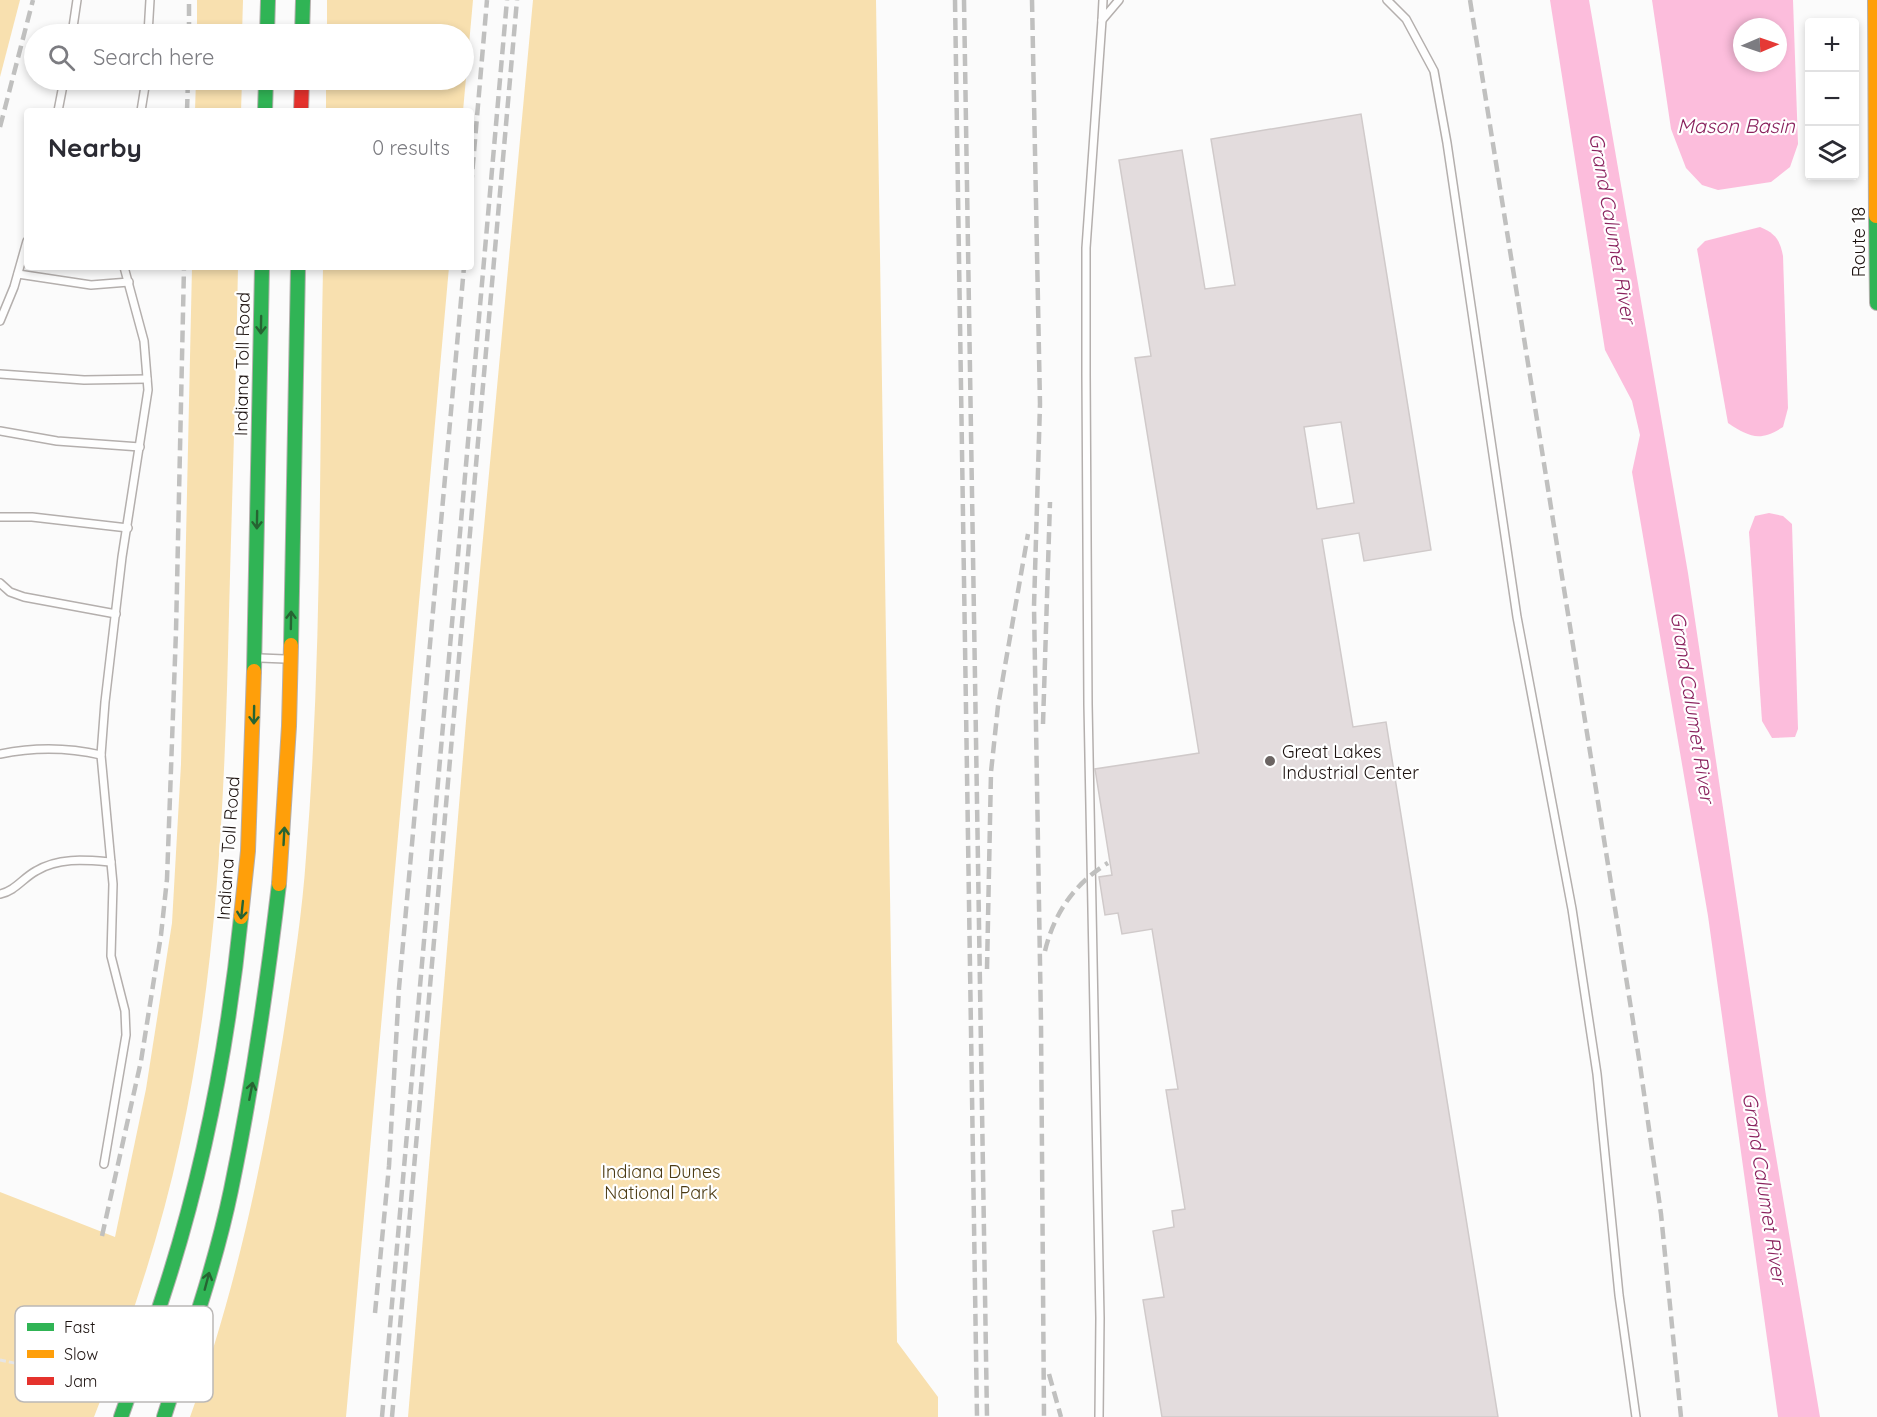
<!DOCTYPE html>
<meta charset="utf-8">
<style>
:root{--surface:#fff;--page:#f2f2f3;--text:#2b2b33;--muted:#7c7c81;--line:#e1e1e2}
body{margin:0;font-family:Quicksand,sans-serif;background:var(--page);color:var(--text)}
.controls{position:absolute;right:18px;top:18px;display:grid;overflow:hidden;border-radius:6px;box-shadow:0 3px 9px #0003}
.controls button{width:54px;height:54px;display:grid;place-items:center;padding:0;border:0;border-bottom:2px solid var(--line);background:var(--surface);color:var(--text);font:30px sans-serif}
.compass{position:absolute;left:1733px;top:18px;width:54px;height:54px;border-radius:50%;background:var(--surface);box-shadow:0 3px 9px #0003;rotate:88deg}
.list{margin:0;padding:0;list-style:none}
h2{display:flex;justify-content:space-between;align-items:center;height:78px;margin:0;padding:0 24px;font-size:26px}
h2 small{font-size:20px;font-weight:400;color:var(--muted)}
.icon{flex:none;width:33px;height:33px;fill:none;stroke:currentColor;stroke-width:2;stroke-linecap:round;stroke-linejoin:round}
.map{position:relative;flex:none;width:1877px;height:1417px;overflow:hidden}
.search{position:absolute;background:var(--surface);box-shadow:0 3px 9px #0003;left:24px;top:24px;width:450px;height:66px;display:flex;align-items:center;gap:15px;box-sizing:border-box;padding:0 21px;border-radius:33px;color:var(--muted);font-size:22px}
.panel{position:absolute;background:var(--surface);box-shadow:0 3px 9px #0003;left:24px;top:108px;width:450px;height:162px;border-radius:6px}
.map>svg:first-child{display:block}
</style>
<div class="map">
<svg width="1877" height="1417" viewBox="0 0 1877 1417">
<rect width="100%" height="100%" fill="#fbfbfb"/>
<!-- green -->
<g fill="#f8e0af">
<path d="M0,0h20l-20,77z"/>
<path d="M197,0h46l-1,34h-45z"/>
<path d="M327,0h146l-10,111h-137v-31h138v-46h-137z"/>
<path d="M533,0h343l21,1342 41,55v20h-530l58,-696z"/>
<path d="M196,80h46l-1,31h-46z"/>
<path d="M192,267h46c-2,115 -6,231 -9,346 -4,178 -11,355 -49,530 -20,93 -51,185 -86,274h-94v-225l115,45 31,-148 26,-166 9,-159z"/>
<path d="M323,267h126l-103,1150h-156c45,-123 72,-251 93,-380 9,-59 19,-120 23,-180 16,-196 13,-393 17,-590z"/>
</g>
<!-- water -->
<g fill="#fcbddc" fill-rule="evenodd">
<path d="M1550,0h39l99,573 79,530 53,314h-42l-70,-501 -76,-444 8,-37 -8,-34 -27,-51z"/>
<path d="M1652,0h141l5,144 -8,23 -19,15 -53,8 -16,-5 -16,-17 -15,-39zM1742,27h36v36h-36z"/>
<path d="M1760,227c15,6 20,13 23,29l5,152 -5,19c-23,15 -34,10 -55,-4l-31,-174 8,-8z"/>
<path d="M1769,513l14,3 9,8 6,205 -3,8 -23,1 -10,-17 -13,-189 6,-16z"/>
</g>
<!-- building -->
<path fill="#e3dcdd" stroke="#d0caca" stroke-width="1.5" fill-rule="evenodd" d="M1361,114l70,436 -67,11 -5,-28 -37,6 31,188 33,-5 112,695h-336l-19,-117 21,-3 -11,-66 21,-4 -2,-16 13,-2 -19,-119 12,-1 -26,-160 -30,5 -4,-21 -13,2 -6,-38 13,-2 -17,-106 104,-16 -64,-395 16,-2 -32,-196 63,-10 23,139 30,-4 -24,-146zM1341,422l13,81 -37,6 -13,-82z"/>
<g fill="none" stroke-linecap="round" stroke-linejoin="round">
<!-- lane casing -->
<g stroke="#b4afad" stroke-width="10">
<g id="lane">
<path d="M1387,0l19,19 28,52 13,72 70,474 55,292 25,165 22,221 17,122"/>
<path d="M1102,20l1,-20"/>
<path d="M72,34l5,-34"/>
<path d="M148,34l2,-34"/>
<path d="M58,111l6,-31"/>
<path d="M141,111l5,-31"/>
<path d="M18,274l73,11 38,-3"/>
<path d="M0,321l14,-34 13,-46"/>
<path d="M0,374l84,6 63,-1"/>
<path d="M0,431l57,10 83,6"/>
<path d="M0,517h32l96,11"/>
<path d="M0,583l10,9 14,5 92,17"/>
<path d="M260,658l25,1"/>
<path d="M0,754c35,-7 66,-7 101,1"/>
<path d="M0,894c15,-3 23,-16 36,-23 23,-14 50,-11 75,-9"/>
<path d="M104,1164l22,-129 -1,-24 -14,-55 2,-72 -12,-129 4,-53 17,-145 26,-167 -4,-49 -20,-74"/>
<path d="M1099,1417l1,-99 -12,-614 -2,-331v-125l16,-228 17,-20"/>
</g>
</g>
<!-- fast casing -->
<g stroke="#b4afad" stroke-width="16">
<g id="fast">
<path d="M267,34l1,-34"/>
<path d="M302,34l1,-34"/>
<path d="M265,111l1,-31"/>
<path d="M1876,216l1,87"/>
<path d="M291,645l7,-378"/>
<path d="M254,671l8,-404"/>
<path d="M121,1417c14,-40 29,-80 42,-121 40,-122 65,-251 78,-379"/>
<path d="M164,1417c24,-75 51,-150 67,-227 21,-101 36,-204 48,-306"/>
</g>
</g>
<!-- slow casing -->
<g stroke="#b4afad" stroke-width="16">
<g id="slow">
<path d="M1875,0l1,216"/>
<path d="M279,884l10,-158 2,-81"/>
<path d="M241,917l7,-66 6,-180"/>
</g>
</g>
<!-- jam casing -->
<g stroke="#b4afad" stroke-width="16">
<path id="jam" d="M301,111l1,-31"/>
</g>
<!-- path -->
<path stroke="#e6e5e5" stroke-width="3" stroke-dasharray="6 3" stroke-linecap="butt" d="M0,1360l65,14 45,17"/>
<!-- lane -->
<use href="#lane" stroke="#fefefe" stroke-width="7"/>
<!-- fast -->
<use href="#fast" stroke="#30b455" stroke-width="14"/>
<!-- slow -->
<use href="#slow" stroke="#ff9f0a" stroke-width="14"/>
<!-- jam -->
<use href="#jam" stroke="#e5322d" stroke-width="14"/>
<!-- rail -->
<g stroke="#c0c0bf" stroke-width="4.5" stroke-dasharray="12 6" stroke-linecap="butt">
<path d="M955,0l22,1417"/>
<path d="M964,0l23,1417"/>
<path d="M1032,0l8,404 -6,202 7,417 3,394"/>
<path d="M1470,0l170,1065 21,149 20,203"/>
<path d="M189,34v-34"/>
<path d="M187,111l1,-31"/>
<path d="M0,127l33,-127"/>
<path d="M471,187l16,-187"/>
<path d="M1043,724l7,-222"/>
<path d="M1045,951c9,-38 30,-68 63,-88"/>
<path d="M987,969l4,-197 7,-66 30,-172"/>
<path d="M102,1236l39,-175 20,-126 6,-56 9,-248 8,-364"/>
<path d="M375,1313l14,-147 10,-178 65,-721"/>
<path d="M1049,1374l12,43"/>
<path d="M382,1417l125,-1417"/>
<path d="M392,1417l125,-1417"/>
</g>
</g>
<!-- one-way arrows -->
<defs><path id="oneway-shaft" d="M-6 0H5M1.5-3L5.5 0L1.5 3" fill="none" stroke-width="1.6" stroke-linecap="round" stroke-linejoin="round" transform="scale(1.5)"/></defs>
<g stroke="#266432">
<use href="#oneway-shaft" transform="translate(261 325) rotate(91)"/>
<use href="#oneway-shaft" transform="translate(257 520) rotate(91)"/>
<use href="#oneway-shaft" transform="translate(291 620) rotate(-89)"/>
<use href="#oneway-shaft" transform="translate(254 715) rotate(91)"/>
<use href="#oneway-shaft" transform="translate(284 836) rotate(-87)"/>
<use href="#oneway-shaft" transform="translate(242 910) rotate(96)"/>
<use href="#oneway-shaft" transform="translate(251 1091) rotate(-79)"/>
<use href="#oneway-shaft" transform="translate(207 1281) rotate(-75)"/>
</g>
<!-- markers -->
<circle fill="#6b6462" stroke="#fff" stroke-width="2" cx="1270" cy="761" r="6"/>
<g text-anchor="middle" dominant-baseline="central" stroke-width="4.5" stroke-linejoin="round" paint-order="stroke">
<!-- street labels -->
<g font-size="18" fill="#1d1310" stroke="#fff">
<text transform="translate(1858 242) rotate(-90)">Route 18</text>
<text transform="translate(242 364) rotate(-89)">Indiana Toll Road</text>
<text transform="translate(228 848) rotate(-86)">Indiana Toll Road</text>
</g>
<!-- poi labels -->
<g font-size="18" fill="#1d1310" stroke="#fff" text-anchor="start">
<text x="1282" y="751">Great Lakes<tspan x="1282" dy="21">Industrial Center</tspan></text>
</g>
<!-- park labels -->
<g font-size="18" fill="#4c3b13" stroke="#fff">
<text x="661" y="1171">Indiana Dunes<tspan x="661" dy="21">National Park</tspan></text>
</g>
<!-- water labels -->
<g font-size="20" font-style="italic" fill="#8a225e" stroke="#fff">
<text x="1736" y="125">Mason Basin</text>
<text transform="translate(1613 228) rotate(80)">Grand Calumet River</text>
<text transform="translate(1693 707) rotate(81)">Grand Calumet River</text>
<text transform="translate(1765 1188) rotate(81)">Grand Calumet River</text>
</g>
</g>
<!-- legend -->
<rect x="15" y="1306" width="198" height="96" rx="9" fill="#fff" stroke="#bbb8b7" stroke-width="1.5"/>
<rect x="27" y="1323" width="27" height="8" fill="#30b455"/>
<rect x="27" y="1350" width="27" height="8" fill="#ff9f0a"/>
<rect x="27" y="1377" width="27" height="8" fill="#e5322d"/>
<g font-size="16" fill="#1d1310">
<text x="64" y="1333">Fast</text>
<text x="64" y="1360">Slow</text>
<text x="64" y="1387">Jam</text>
</g>
</svg>
<div class="controls">
<button>+</button>
<button>−</button>
<button><svg class="icon" aria-label="layers" viewBox="0 0 24 24"><path d="M12 4l9 5-9 5-9-5zM3 14l9 5 9-5"/></svg></button>
</div>
<svg class="compass" viewBox="-18 -18 36 36"><path d="M0-13l5 13h-10z" fill="#e53935"/><path d="M0 13l5-13h-10z" fill="#7c7c81"/></svg>
<div class="search"><svg class="icon" aria-label="search" viewBox="0 0 24 24"><circle cx="10" cy="10" r="6"/><path d="M15 15l6 6"/></svg>Search here</div>
<section class="panel">
<h2>Nearby<small>0 results</small></h2>
<ul class="list">
</ul>
</section>
</div>
